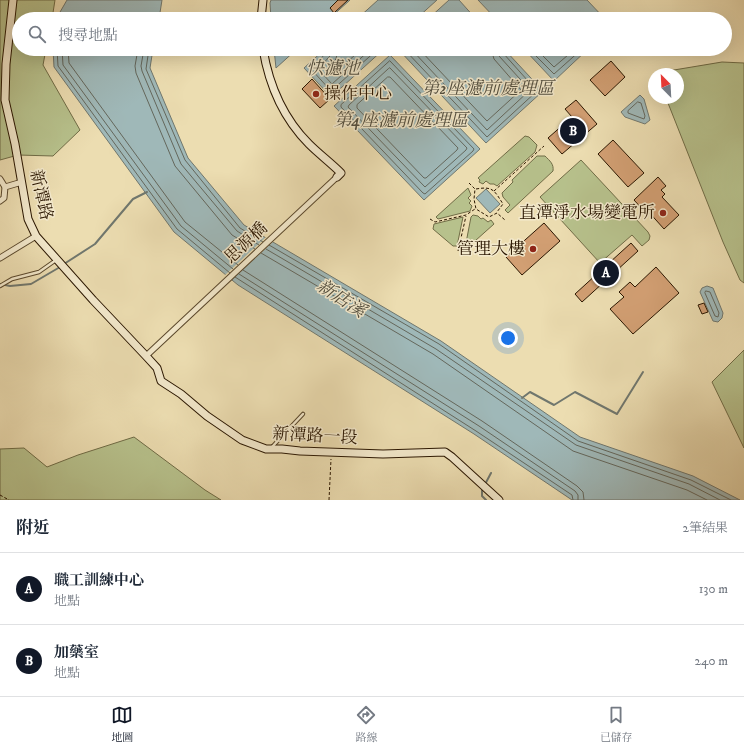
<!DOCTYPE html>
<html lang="zh-TW">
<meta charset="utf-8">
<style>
:root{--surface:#fff;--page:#f6f6f7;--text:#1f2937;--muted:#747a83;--line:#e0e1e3;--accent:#111827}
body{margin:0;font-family:"IM FELL DW Pica","Noto Serif TC",serif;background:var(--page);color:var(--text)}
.compass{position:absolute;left:648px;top:68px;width:36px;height:36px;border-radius:50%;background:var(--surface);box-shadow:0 4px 16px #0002;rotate:336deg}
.you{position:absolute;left:508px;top:338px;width:14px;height:14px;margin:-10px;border:3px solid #fff;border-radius:50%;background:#1a73e8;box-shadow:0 0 0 6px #1a73e833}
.badge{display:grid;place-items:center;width:26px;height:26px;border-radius:50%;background:var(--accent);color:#fff;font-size:13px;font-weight:700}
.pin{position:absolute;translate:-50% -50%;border:2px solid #fff;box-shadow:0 1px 4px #0006}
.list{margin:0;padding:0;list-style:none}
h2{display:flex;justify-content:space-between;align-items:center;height:52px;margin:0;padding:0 16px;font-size:17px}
h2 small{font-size:13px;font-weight:400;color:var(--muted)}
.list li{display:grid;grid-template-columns:26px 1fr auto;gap:12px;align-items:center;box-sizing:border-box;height:72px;padding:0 16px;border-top:1px solid var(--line)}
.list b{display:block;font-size:15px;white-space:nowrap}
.list p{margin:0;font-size:13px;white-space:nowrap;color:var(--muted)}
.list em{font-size:13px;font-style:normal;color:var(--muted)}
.icon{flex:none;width:22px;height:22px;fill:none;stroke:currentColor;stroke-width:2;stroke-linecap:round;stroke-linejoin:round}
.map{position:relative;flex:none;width:744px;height:500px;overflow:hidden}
.search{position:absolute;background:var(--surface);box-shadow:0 4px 16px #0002;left:12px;right:12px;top:12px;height:44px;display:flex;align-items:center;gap:10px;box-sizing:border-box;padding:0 14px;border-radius:22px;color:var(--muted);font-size:15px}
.sheet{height:196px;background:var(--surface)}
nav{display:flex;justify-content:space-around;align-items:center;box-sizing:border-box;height:56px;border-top:1px solid var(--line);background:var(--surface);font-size:11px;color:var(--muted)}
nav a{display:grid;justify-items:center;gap:2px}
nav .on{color:var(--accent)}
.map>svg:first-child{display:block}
</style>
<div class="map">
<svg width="744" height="500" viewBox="0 0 744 500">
<rect width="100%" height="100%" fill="#ecddb1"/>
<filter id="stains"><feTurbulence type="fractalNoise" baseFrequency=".005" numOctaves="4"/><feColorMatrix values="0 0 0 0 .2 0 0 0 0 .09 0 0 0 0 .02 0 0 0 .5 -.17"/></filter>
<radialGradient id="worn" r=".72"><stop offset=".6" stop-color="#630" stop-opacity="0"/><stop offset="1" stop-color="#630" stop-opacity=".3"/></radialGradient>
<!-- green -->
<g fill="#b7c18c" stroke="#706c46">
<path d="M0,0h55l-3,19h-33v30h27l-3,16 37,65 -27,26 -35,-1 -18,5z"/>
<path d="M722,62l22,1v220l-4,-3 -17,-38 -57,-144h12v-24h-21l-1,-1z"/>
<path d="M525,136l4,1 8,8 -2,7 -38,34 -3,-2h-4l-4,-3 -3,3 -4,-2 1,-2 -2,-2z"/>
<path d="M537,156h8c5,5 9,8 8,15l-45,42 -3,-3 5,-5 -7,-8 -1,-4 11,-11 -1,-2z"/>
<path d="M581,160l67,72 2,4 -1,4 -7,6 -10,-11 -32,28 -60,-66z"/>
<path d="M468,188l3,7 -3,3 3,3 -2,2 3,3 -2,5 -32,8 -2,-2z"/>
<path d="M473,215l5,1 3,3 2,-1 5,4 3,-2 3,4 -28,25 -1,-1 6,-31z"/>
<path d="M463,217l-6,29h-4l-20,-17 1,-5z"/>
<path d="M744,350v98l-32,-66z"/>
<path d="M134,437l71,53 16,10h-221v-51l24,-1 23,19 31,-12z"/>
</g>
<!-- water -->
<g fill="#9fb8b8" stroke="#70776e">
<path d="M67,0h95l-3,19h-103z"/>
<path d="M271,0h79l-21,19h-58l-1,-16z"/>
<path d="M378,0h59l-21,19h-59z"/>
<path d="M449,0h10l17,19h-48z"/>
<path d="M478,0h109l18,19h-109z"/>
<path d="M53,49h100l-3,19 38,90 56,67 197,116 139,96 113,39 47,24h-168l-98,-66 -236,-149 -64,-53 -120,-165z"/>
<path d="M274,49h23l-21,19z"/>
<path d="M325,49h59l-53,48 -27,-29z"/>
<path d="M398,49h106l39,42 -57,52z"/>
<path d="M524,49h64l-34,32z"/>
<path d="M390,55l90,94 -56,51 -90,-94z"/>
<path d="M640,95l4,4 6,21 -5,4 -20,-7 -4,-5z"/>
<path d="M486,189l14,15 -10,9 -14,-15z"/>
<path d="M707,286l6,2 10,25 -1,5 -4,4 -5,-1 -13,-29 2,-4z"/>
</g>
<!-- pier -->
<path fill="#ecddb1" d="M266,237l8,4 -44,40 -6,-5z"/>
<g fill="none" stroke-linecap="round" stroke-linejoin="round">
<!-- shore -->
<g stroke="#64675c" stroke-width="1">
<path d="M57,49l1,17 119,163 53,44"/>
<path d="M62,49l1,16 118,161 52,43"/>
<path d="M68,49l1,14 116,159 53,43"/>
<path d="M138,49l-3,17 1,7 39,93 57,69 23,14"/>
<path d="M144,49l-3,17 1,5 39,93 56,67 22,14"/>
<path d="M149,49l-3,20 39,91 55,68 23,14"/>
<path d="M327,49l-1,4 -15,16 20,22 47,-42"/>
<path d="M332,49l-2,7 -12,13 14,15 39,-35"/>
<path d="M338,49l-2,10 -10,10 6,6 30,-26"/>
<path d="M404,49l83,88 50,-46 -34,-38 -1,-4"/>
<path d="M411,49l76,81 43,-40 -31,-34 -2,-7"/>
<path d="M419,49l68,72 34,-31 -27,-31 -3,-10"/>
<path d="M529,49l25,25 28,-25"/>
<path d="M536,49l18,18 21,-18"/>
<path d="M390,61l84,88 -1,2 -48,43 -2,-1 -82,-86v-2z"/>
<path d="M390,68l77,80 -1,2 -41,37 -1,-1 -76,-79 1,-2 39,-36z"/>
<path d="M388,77h2l68,71 -1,2 -31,28h-2l-67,-70v-3z"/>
<path d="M638,102l3,1 4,13 -1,3 -16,-6v-2z"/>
<path d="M269,245l170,99 139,97 113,39 40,20"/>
<path d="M266,249l170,100 140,96 113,39 31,16"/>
<path d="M261,253l172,101 140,97 114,39 20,10"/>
<path d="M243,270l239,151 95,65 6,6 1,8"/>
<path d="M239,274l240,152 96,65 3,4v5"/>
<path d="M235,277l241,154 96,64 1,5"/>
<path d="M706,291l4,1 9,21 -1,4 -3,-1 -10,-23z"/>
</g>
<!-- stream -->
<g stroke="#70776e" stroke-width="2">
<path d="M64,264l31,-20 38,-45 14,-7"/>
<path d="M0,284l10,2 21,-2 29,-17"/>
<path d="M522,398l8,-6 24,13 21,-13 42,22 26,-42"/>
<path d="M486,500l-4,-4v-6l9,-17"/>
</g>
</g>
<!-- building -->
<g fill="#d29f73" stroke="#2a1600">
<path d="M338,0h10l-14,13 -4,-5z"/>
<path d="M611,61l14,16 -20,19 -15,-16z"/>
<path d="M312,79l18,20 -10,9 -18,-19z"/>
<path d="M576,100l21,24 -35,30 -14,-16 24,-21 -7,-8z"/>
<path d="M613,140l31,33 -16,14 -30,-33z"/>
<path d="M658,177l8,9 -5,4 4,4 -3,3 17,18 -15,14 -17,-19 -2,2 -11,-12z"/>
<path d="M544,223l16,18 -38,34 -16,-18z"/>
<path d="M631,243l7,8 -56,51 -7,-8z"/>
<path d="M656,267l23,26 -46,41 -23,-25 14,-12 -5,-5 11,-10 5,5z"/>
<path d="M704,303l4,9 -6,2 -4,-9z"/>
</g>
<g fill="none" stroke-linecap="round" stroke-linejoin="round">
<!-- lane casing -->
<g stroke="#5a482c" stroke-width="4.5">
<g id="lane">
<path d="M0,286l12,-7 27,-7 17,-12"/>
<path d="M272,447l31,-33"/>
</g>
</g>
<!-- street casing -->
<g stroke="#5a482c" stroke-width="7">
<g id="street">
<path d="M0,179l5,8"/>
<path d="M0,201l4,-3 1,-11 17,-5"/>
<path d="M0,258l36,-22"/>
<path d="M146,356l191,-179"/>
</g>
</g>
<!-- secondary casing -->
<g stroke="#2a1600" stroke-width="9">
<g id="secondary">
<path d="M13,0l-7,64 -1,36 10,44 13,75 8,17 57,64 53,56 11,12 4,13 20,13 26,22 35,24 24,9h16l18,2 83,3 62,-2 7,5 47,43"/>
<path d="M261,19l2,-19"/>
<path d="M263,49c6,36 20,69 46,95 10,10 22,19 32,29l-4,4"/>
</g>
</g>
<!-- path -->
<g stroke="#2a1600" stroke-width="1" stroke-dasharray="3 2" stroke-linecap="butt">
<path d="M469,183l6,6 -1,10 2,10 13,8 8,-4 8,7"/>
<path d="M476,189c17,-3 18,1 27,15l-6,8"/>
<path d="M494,191l50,-45"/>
<path d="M430,219l5,3 31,-7 9,-6"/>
<path d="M458,251l8,-35"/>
<path d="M0,495l9,5"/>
<path d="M329,500l2,-41"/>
</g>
<!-- lane -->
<use href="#lane" stroke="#f3e9cc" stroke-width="2.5"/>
<!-- street -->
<use href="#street" stroke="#f3e9cc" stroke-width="5"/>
<!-- secondary -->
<use href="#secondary" stroke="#f3e9cc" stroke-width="7"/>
</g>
<!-- markers -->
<g fill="#8f2418" stroke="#f3e9cc" stroke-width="1.5">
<circle cx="316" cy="94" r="4"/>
<circle cx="663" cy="213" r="4"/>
<circle cx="533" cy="249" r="4"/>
</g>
<g text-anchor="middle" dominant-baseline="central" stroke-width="3" stroke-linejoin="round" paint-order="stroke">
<!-- poi labels -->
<g font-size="17" fill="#2a1600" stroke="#f3e9cc" text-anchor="end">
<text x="324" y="94" text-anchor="start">操作中心</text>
<text x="655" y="213">直潭淨水場變電所</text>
<text x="525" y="249">管理大樓</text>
</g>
<!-- street labels -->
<g font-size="17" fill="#2a1600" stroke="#f3e9cc">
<text transform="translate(41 195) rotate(77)">新潭路</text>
<text transform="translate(246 243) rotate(-43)">思源橋</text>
<text transform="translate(315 436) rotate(3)">新潭路一段</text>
</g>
<!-- water labels -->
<g font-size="18" font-style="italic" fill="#534f40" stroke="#f3e9cc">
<text x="333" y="69">快濾池</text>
<text x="488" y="89">第2座濾前處理區</text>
<text x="401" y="121">第4座濾前處理區</text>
<text transform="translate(341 299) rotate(33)">新店溪</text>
</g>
</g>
<rect width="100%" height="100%" filter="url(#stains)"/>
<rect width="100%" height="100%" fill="url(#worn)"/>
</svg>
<svg class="compass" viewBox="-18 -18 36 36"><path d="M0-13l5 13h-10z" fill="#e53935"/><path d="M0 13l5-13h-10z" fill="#747a83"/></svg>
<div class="you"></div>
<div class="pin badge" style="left:606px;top:273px">A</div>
<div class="pin badge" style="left:573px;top:131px">B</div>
<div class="search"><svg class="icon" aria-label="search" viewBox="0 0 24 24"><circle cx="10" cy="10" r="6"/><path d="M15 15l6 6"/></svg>搜尋地點</div>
</div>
<section class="sheet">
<h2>附近<small>2筆結果</small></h2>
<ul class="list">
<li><span class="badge">A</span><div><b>職工訓練中心</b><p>地點</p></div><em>130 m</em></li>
<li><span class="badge">B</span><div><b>加藥室</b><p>地點</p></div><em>240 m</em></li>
</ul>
</section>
<nav>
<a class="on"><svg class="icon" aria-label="map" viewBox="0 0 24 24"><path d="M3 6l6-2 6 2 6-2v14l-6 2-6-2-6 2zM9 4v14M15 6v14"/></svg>地圖</a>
<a><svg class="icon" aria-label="directions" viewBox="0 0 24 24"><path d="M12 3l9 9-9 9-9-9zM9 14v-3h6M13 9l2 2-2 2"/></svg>路線</a>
<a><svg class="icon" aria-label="saved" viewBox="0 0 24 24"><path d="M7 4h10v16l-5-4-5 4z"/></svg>已儲存</a>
</nav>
